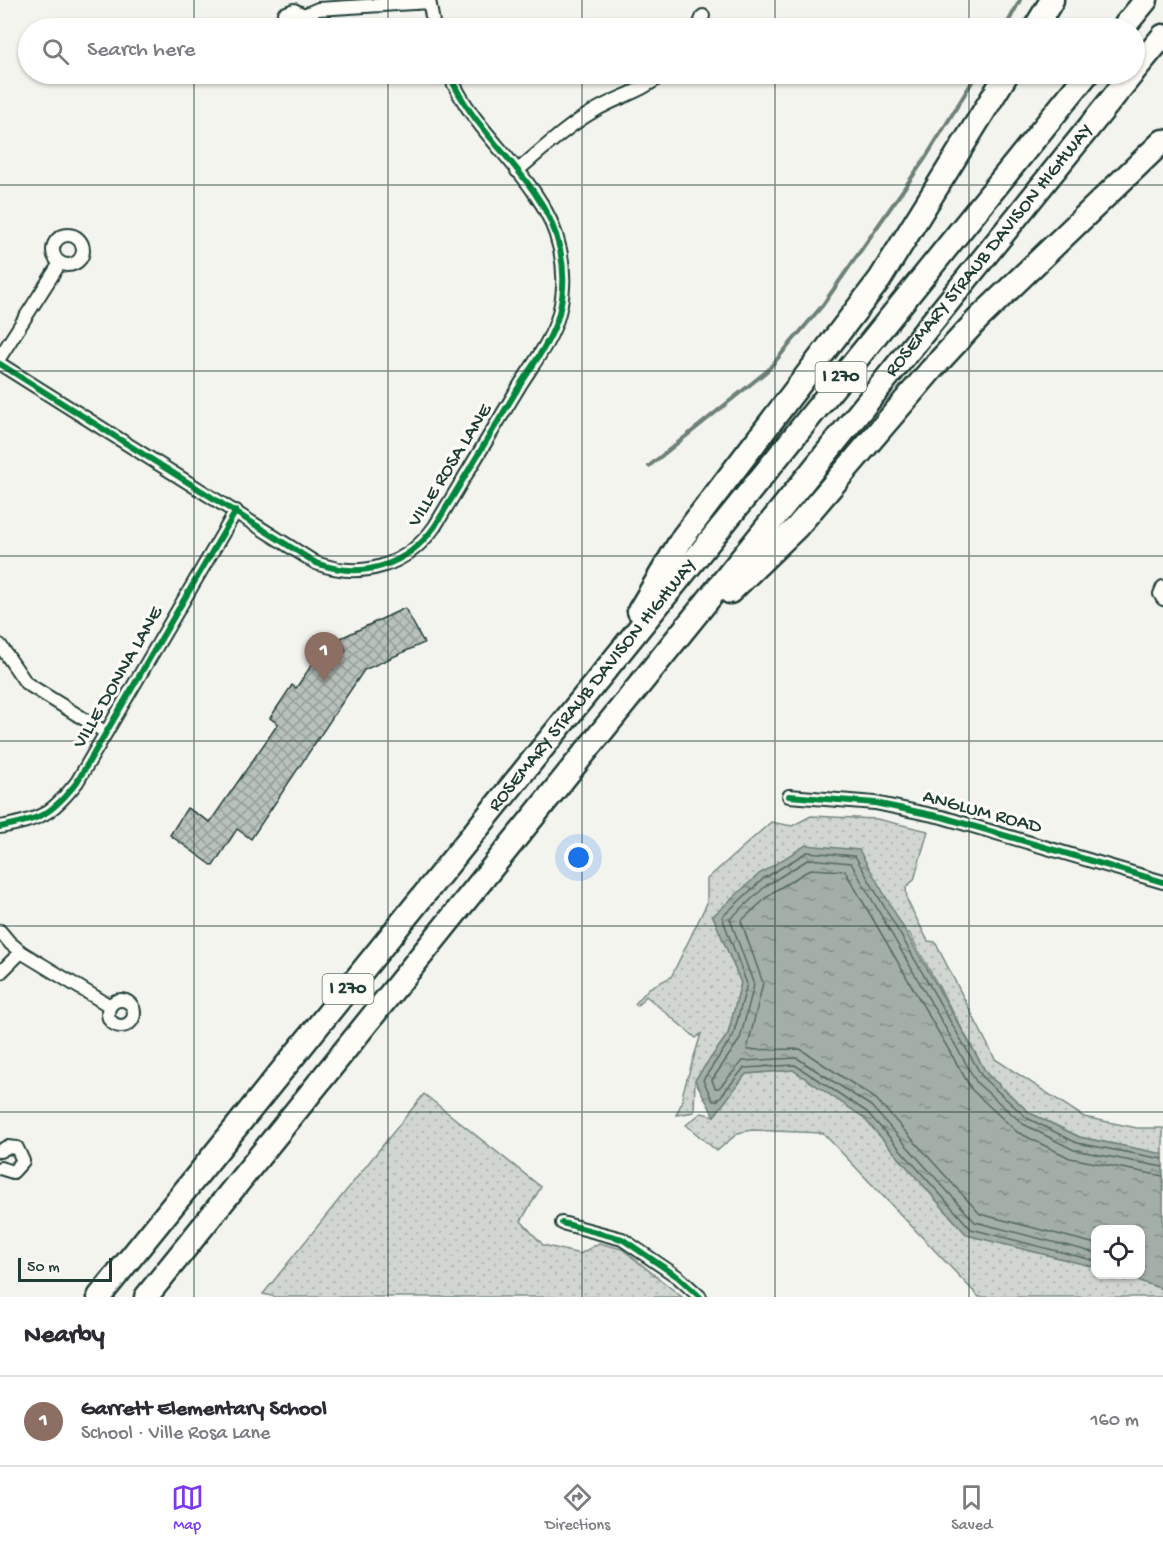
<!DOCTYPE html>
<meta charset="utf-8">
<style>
:root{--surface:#fff;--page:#f2f2f3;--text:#2b2b33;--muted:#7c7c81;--line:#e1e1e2;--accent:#7c3aed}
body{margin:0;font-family:"Gochi Hand",sans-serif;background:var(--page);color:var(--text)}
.controls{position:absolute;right:18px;bottom:18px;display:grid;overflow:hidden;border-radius:12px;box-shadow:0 2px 4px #0004}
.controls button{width:54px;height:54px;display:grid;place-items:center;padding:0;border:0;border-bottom:2px solid var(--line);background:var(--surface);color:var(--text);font:30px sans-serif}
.scale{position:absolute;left:18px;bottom:15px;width:94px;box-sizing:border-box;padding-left:6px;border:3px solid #1f3d34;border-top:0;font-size:16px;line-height:21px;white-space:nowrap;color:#1f3d34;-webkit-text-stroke:4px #fdfcf7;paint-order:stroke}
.you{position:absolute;left:579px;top:858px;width:21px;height:21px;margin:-15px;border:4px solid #fff;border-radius:50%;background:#1a73e8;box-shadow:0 0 0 9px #1a73e833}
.badge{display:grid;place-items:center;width:39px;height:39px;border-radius:50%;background:var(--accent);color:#fff;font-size:20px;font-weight:700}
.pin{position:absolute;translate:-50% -50px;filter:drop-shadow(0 2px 3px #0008)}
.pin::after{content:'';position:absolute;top:32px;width:21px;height:18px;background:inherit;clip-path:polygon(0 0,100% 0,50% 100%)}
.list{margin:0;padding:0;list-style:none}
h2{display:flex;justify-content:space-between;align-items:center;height:78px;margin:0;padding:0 24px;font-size:26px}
h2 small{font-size:20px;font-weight:400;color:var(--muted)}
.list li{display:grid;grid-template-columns:39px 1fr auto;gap:18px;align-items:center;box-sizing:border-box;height:90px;padding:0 24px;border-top:2px solid var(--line)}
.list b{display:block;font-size:22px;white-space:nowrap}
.list p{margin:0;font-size:20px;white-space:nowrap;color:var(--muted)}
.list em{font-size:20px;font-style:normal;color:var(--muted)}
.icon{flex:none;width:33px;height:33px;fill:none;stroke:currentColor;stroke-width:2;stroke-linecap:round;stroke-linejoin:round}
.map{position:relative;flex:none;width:1163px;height:1297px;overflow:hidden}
.search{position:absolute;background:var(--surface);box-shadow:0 2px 4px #0004;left:18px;right:18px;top:18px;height:66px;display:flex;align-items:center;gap:15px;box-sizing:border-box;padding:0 21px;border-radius:33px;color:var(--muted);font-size:22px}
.sheet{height:168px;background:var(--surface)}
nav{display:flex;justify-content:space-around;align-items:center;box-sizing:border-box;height:84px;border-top:2px solid var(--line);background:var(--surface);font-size:16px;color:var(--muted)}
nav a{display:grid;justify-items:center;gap:3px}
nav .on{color:var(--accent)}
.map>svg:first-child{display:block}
</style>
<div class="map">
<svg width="1163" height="1297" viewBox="0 0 1163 1297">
<defs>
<pattern id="grass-dots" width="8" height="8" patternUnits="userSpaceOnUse" patternTransform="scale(1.5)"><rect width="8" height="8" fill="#d1d6d1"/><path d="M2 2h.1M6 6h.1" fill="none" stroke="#b3b9b4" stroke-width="1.8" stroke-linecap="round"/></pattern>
<pattern id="water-ripples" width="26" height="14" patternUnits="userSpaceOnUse" patternTransform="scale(1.5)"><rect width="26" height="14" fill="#a3aea7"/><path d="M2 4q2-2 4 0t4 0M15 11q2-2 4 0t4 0" fill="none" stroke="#848f89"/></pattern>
<pattern id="building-cross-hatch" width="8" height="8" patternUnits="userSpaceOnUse" patternTransform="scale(1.5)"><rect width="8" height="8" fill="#b9c1bb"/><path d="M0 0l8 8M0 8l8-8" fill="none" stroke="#969e99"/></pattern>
</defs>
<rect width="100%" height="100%" fill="#f4f4ef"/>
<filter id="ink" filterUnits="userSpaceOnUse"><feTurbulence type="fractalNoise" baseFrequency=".0167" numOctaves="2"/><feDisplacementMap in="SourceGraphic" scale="12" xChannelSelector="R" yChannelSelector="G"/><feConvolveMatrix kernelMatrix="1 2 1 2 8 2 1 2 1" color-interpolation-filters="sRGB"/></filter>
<g filter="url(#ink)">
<!-- grass -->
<g fill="url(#grass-dots)" stroke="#788a82" stroke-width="1.5">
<path d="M811,816l66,3 51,12 -14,49 -8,7 1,13 21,41 7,1 60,117 89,58 53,11h26v26l-83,-17 -50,-24 -43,-39 -78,-141 -196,-17 28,67 -13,51 -33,46 -1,32 -18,3 7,-15v-8l18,-58 -5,4 -50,-42 -9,10 -2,-2 14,-16 22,-11 36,-74v-24l64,-57 21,4z"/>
<path d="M793,1070l70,47 104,118 128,32 1,7 26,1 41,14v8h-184l-156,-164 -71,-3 -14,3 -21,18 -31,-26 15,-12 13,3 32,-42z"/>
<path d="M424,1094l117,93 -20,34 22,24 37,9 19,-11 23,6 60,48h-406l-13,-3z"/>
</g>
<!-- water -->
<path fill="url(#water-ripples)" stroke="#6e8179" stroke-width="1.5" d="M806,845l53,5 128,224 43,39 49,24 84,17v135l-41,-14 18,-1v-44h-44l-1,37 -128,-32 -104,-118 -70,-47 -47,4 -32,42 -19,-36 33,-46 13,-51 -28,-67 46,-42z"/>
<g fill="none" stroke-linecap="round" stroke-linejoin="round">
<!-- shore -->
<g stroke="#546a62" stroke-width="1.5">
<path d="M1096,1244l-116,-30 -104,-115 -76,-50 -53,1 16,-67 -22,-62 32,-29 38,-23 34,2 127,219 45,42 53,26 93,18"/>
<path d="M1096,1253l-121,-31 -104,-116 -74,-48 -54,3 -24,27h-4l-3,-8 28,-41 14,-54 -24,-66 37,-34 42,-26 42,4 126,220 46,41 51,26 89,17"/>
<path d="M1096,1261l-125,-32 -104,-117 -72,-47 -51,3 -27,33h-4l-10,-21 30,-44 14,-52 -25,-67 41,-38 44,-27 48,4 128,222 44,40 50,25 86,16"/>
</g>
<!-- stream -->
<g stroke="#6e8179" stroke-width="4">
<path d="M1005,28l15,-28"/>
<path d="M649,466l118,-95 55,-65 104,-149 51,-83"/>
</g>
</g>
<!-- building -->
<path fill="url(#building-cross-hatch)" stroke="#1f3d34" stroke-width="1.5" d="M405,608l19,35 -60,27 -113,169 -14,-10 -24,37 -43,-31 17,-27 23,14 68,-98 -8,-6 22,-33 4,3 24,-35 16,9 10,-11 -5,-13z"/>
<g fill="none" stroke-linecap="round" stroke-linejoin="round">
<!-- minor casing -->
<g stroke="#1f3d34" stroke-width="16">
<g id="minor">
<path d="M429,0l5,28"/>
<path d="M304,15l14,-6 111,-7"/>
<path d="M280,28l4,-14 10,-4 10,5 3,13"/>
<path d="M698,28l5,-12"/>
<path d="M517,171c25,-21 49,-44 77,-60 23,-14 48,-19 69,-37"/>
<circle cx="68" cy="250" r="15"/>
<path d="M0,357l60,-94"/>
<path d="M0,364l316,199c46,17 91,3 119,-37 28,-47 57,-94 85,-141 14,-22 33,-47 39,-72 11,-43 0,-86 -25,-121 -29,-42 -64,-70 -85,-118"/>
<path d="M1163,587l-3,7 3,5"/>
<path d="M0,645l26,38 79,49"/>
<path d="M789,796l86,7 67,14 221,65"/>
<path d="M0,827c41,-8 51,-12 77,-45l159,-271"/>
<path d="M0,931l10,12 11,9 89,54"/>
<path d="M0,973l21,-21"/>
<circle cx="121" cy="1013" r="13"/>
<path d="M0,1151l7,-4 10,1 6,13 -10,11 -13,-4"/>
<path d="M562,1223l60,16 56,38 22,20"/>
</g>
</g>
<!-- motorway casing -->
<g stroke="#1f3d34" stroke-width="27">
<g id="motorway">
<path d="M1035,28l17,-28"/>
<path d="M1123,28l23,-28"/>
<path d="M1134,71l29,-35"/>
<path d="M730,592l67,-65 134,-157 47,-51 185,-178"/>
<path d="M639,611l44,-74 197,-258 127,-205"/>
<path id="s1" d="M99,1297l988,-1223"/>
<path id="s2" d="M146,1297l986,-1223"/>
</g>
</g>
<!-- minor -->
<use href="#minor" stroke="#fdfcf7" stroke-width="12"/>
<!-- motorway -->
<use href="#motorway" stroke="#fdfcf7" stroke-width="22"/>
<!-- cycleway casing -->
<g stroke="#fdfcf7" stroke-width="10">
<g id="cycleway">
<path d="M0,364l316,199c46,17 91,3 119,-37 28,-47 57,-94 85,-141 14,-22 33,-47 39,-72 11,-43 0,-86 -25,-121 -29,-42 -64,-70 -85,-118"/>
<path d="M789,796l86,7 67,14 221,65"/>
<path d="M0,827c41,-8 51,-12 77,-45l159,-271"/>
<path d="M562,1223l60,16 56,38 22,20"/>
</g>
</g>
<!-- cycleway -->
<use href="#cycleway" stroke="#00873e" stroke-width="6"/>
</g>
</g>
<!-- grid -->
<path fill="none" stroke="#1f3d34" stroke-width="1.5" stroke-opacity="0.55" d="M194,0v28M388,0v28M582,0v28M775,0v28M969,0v28M194,74v1223M388,74v1223M582,74v1223M775,74v1223M969,74v1223M0,185h1163M0,371h1163M0,556h1163M0,741h1163M0,926h1163M0,1112h1163"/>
<g text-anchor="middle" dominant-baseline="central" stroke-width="6" stroke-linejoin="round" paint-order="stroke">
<!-- shield labels -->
<g fill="#fdfcf7" stroke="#62766e" stroke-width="1.5">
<rect x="815.5" y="362" width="51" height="30" rx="4.5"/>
<rect x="322.5" y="974" width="51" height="30" rx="4.5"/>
</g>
<g font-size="18" font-weight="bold" fill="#1f3d34">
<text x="841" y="377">I 270</text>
<text x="348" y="989">I 270</text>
</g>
<!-- street labels -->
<g font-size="20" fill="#1f3d34" stroke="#fdfcf7">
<text stroke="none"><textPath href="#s2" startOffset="1344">ROSEMARY STRAUB DAVISON HIGHWAY</textPath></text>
<text transform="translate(451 466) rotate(-58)">VILLE ROSA LANE</text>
<text transform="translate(119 678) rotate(-60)">VILLE DONNA LANE</text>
<text stroke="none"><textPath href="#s1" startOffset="786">ROSEMARY STRAUB DAVISON HIGHWAY</textPath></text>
<text transform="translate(982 813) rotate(15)">ANGLUM ROAD</text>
</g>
</g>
</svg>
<div class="controls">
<button><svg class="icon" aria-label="locate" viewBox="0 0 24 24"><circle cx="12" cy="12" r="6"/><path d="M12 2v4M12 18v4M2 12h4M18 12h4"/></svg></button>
</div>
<div class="scale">50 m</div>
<div class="you"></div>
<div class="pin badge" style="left:324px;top:682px;background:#8d6e63">1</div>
<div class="search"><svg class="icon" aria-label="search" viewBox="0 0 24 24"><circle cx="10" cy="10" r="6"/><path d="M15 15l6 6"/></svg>Search here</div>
</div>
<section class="sheet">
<h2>Nearby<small></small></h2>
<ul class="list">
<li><span class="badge" style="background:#8d6e63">1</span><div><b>Garrett Elementary School</b><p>School · Ville Rosa Lane</p></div><em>160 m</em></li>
</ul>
</section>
<nav>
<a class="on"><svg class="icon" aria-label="map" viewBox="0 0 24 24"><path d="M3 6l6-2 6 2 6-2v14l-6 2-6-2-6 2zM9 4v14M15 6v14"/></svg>Map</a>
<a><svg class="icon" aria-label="directions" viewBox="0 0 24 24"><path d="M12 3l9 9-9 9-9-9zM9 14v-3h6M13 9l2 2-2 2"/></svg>Directions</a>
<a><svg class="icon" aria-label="saved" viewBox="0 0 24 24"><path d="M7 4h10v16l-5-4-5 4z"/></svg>Saved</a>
</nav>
